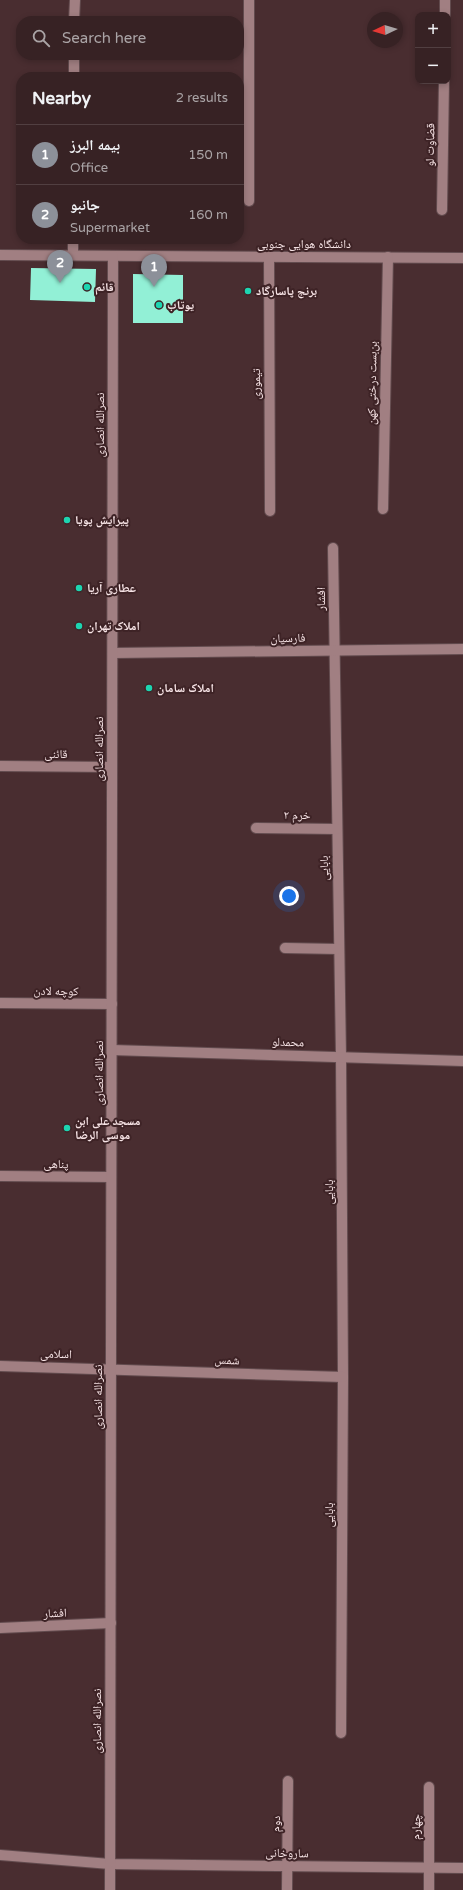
<!DOCTYPE html>
<meta charset="utf-8">
<style>
:root{--surface:#372224;--page:#422f31;--text:#f1f3f6;--muted:#aaa4a6;--line:#513f41;--accent:#8c9099}
body{margin:0;font-family:"Varela Round","Noto Naskh Arabic",sans-serif;background:var(--page);color:var(--text)}
.controls{position:absolute;right:12px;top:12px;display:grid;overflow:hidden;border-radius:8px;box-shadow:0 2px 6px #0003}
.controls button{width:36px;height:36px;display:grid;place-items:center;padding:0;border:0;border-bottom:1px solid var(--line);background:var(--surface);color:var(--text);font:20px sans-serif}
.compass{position:absolute;left:367px;top:12px;width:36px;height:36px;border-radius:50%;background:var(--surface);box-shadow:0 2px 6px #0003;rotate:266deg}
.you{position:absolute;left:289px;top:896px;width:14px;height:14px;margin:-10px;border:3px solid #fff;border-radius:50%;background:#1a73e8;box-shadow:0 0 0 6px #1a73e833}
.badge{display:grid;place-items:center;width:26px;height:26px;border-radius:50%;background:var(--accent);color:#fff;font-size:13px;font-weight:700}
.pin{position:absolute;translate:-50% -33px;filter:drop-shadow(0 1px 2px #0008)}
.pin::after{content:'';position:absolute;top:21px;width:14px;height:12px;background:inherit;clip-path:polygon(0 0,100% 0,50% 100%)}
.list{margin:0;padding:0;list-style:none}
h2{display:flex;justify-content:space-between;align-items:center;height:52px;margin:0;padding:0 16px;font-size:17px}
h2 small{font-size:13px;font-weight:400;color:var(--muted)}
.list li{display:grid;grid-template-columns:26px 1fr auto;gap:12px;align-items:center;box-sizing:border-box;height:60px;padding:0 16px;border-top:1px solid var(--line)}
.list b{display:block;font-size:15px;white-space:nowrap}
.list p{margin:0;font-size:13px;white-space:nowrap;color:var(--muted)}
.list em{font-size:13px;font-style:normal;color:var(--muted)}
.icon{flex:none;width:22px;height:22px;fill:none;stroke:currentColor;stroke-width:2;stroke-linecap:round;stroke-linejoin:round}
.map{position:relative;flex:none;width:463px;height:1890px;overflow:hidden}
.search{position:absolute;background:var(--surface);box-shadow:0 2px 6px #0003;left:16px;top:16px;width:228px;height:44px;display:flex;align-items:center;gap:10px;box-sizing:border-box;padding:0 14px;border-radius:16px;color:var(--muted);font-size:15px}
.panel{position:absolute;background:var(--surface);box-shadow:0 2px 6px #0003;left:16px;top:72px;width:228px;height:172px;border-radius:16px}
.map>svg:first-child{display:block}
</style>
<div class="map">
<svg width="463" height="1890" viewBox="0 0 463 1890">
<rect width="100%" height="100%" fill="#492d30"/>
<!-- building -->
<g fill="#92f0d6">
<path d="M31,268l65,1 -1,33 -65,-2z"/>
<path d="M133,274l50,1v48h-50z"/>
</g>
<g fill="none" stroke-linecap="round" stroke-linejoin="round">
<!-- minor casing -->
<g stroke="#624b4e" stroke-width="12">
<g id="minor">
<path d="M445,15v-15"/>
<path d="M74,21l1,-21"/>
<path d="M74,77v-22"/>
<path d="M249,201v-201"/>
<path d="M442,210l2,-129"/>
<path d="M0,255l463,3"/>
<path d="M73,255v-16"/>
<path d="M269,257l1,254"/>
<path d="M383,509l5,-252"/>
<path d="M333,548l8,509 2,320 -2,356"/>
<path d="M113,653l350,-4"/>
<path d="M0,766l112,1"/>
<path d="M256,828l81,1"/>
<path d="M285,948l53,1"/>
<path d="M0,1003l112,1"/>
<path d="M112,1050l351,11"/>
<path d="M0,1176l111,1"/>
<path d="M0,1366l343,11"/>
<path d="M0,1628l111,-5"/>
<path d="M0,1855l110,9 353,4"/>
<path d="M110,1890l3,-1634"/>
<path d="M287,1890l1,-109"/>
<path d="M429,1890v-103"/>
</g>
</g>
<!-- minor -->
<use href="#minor" stroke="#a17f82" stroke-width="10"/>
</g>
<!-- markers -->
<g fill="#1dd5b1" stroke="#3e2326" stroke-width="1.5">
<circle cx="87" cy="287" r="4"/>
<circle cx="248" cy="291" r="4"/>
<circle cx="159" cy="305" r="4"/>
<circle cx="67" cy="520" r="4"/>
<circle cx="79" cy="588" r="4"/>
<circle cx="79" cy="626" r="4"/>
<circle cx="149" cy="688" r="4"/>
<circle cx="67" cy="1128" r="4"/>
</g>
<g text-anchor="middle" dominant-baseline="central" stroke-width="4" stroke-linejoin="round" paint-order="stroke">
<!-- street labels -->
<g font-size="12" fill="#f7e4e6" stroke="#3e2326">
<text transform="translate(430 145) rotate(-89)">قضاوت لو</text>
<text x="304" y="244">دانشگاه هوایی جنوبی</text>
<text transform="translate(372 383) rotate(-89)">بن‌بست درختی کهن</text>
<text transform="translate(256 384) rotate(-90)">تیموری</text>
<text transform="translate(100 425) rotate(-90)">نصرالله انصاری</text>
<text transform="translate(321 599) rotate(-90)">افشار</text>
<text transform="translate(288 638) rotate(-1)">فارسیان</text>
<text transform="translate(99 749) rotate(-90)">نصرالله انصاری</text>
<text transform="translate(56 754) rotate(1)">قائنی</text>
<text transform="translate(297 815) rotate(1)">خرم ۲</text>
<text transform="translate(324 868) rotate(-91)">بابایی</text>
<text transform="translate(56 991) rotate(1)">کوچه لادن</text>
<text transform="translate(288 1042) rotate(2)">محمدلو</text>
<text transform="translate(99 1073) rotate(-90)">نصرالله انصاری</text>
<text transform="translate(56 1164) rotate(1)">پناهی</text>
<text transform="translate(329 1192) rotate(-90)">بابایی</text>
<text transform="translate(56 1354) rotate(1)">اسلامی</text>
<text transform="translate(227 1360) rotate(2)">شمس</text>
<text transform="translate(98 1397) rotate(-90)">نصرالله انصاری</text>
<text transform="translate(329 1515) rotate(-90)">بابایی</text>
<text transform="translate(55 1613) rotate(-2)">افشار</text>
<text transform="translate(97 1721) rotate(-90)">نصرالله انصاری</text>
<text transform="translate(276 1824) rotate(-90)">دوم</text>
<text transform="translate(416 1827) rotate(-90)">چهارم</text>
<text transform="translate(287 1853) rotate(1)">ساروخانی</text>
</g>
<!-- poi labels -->
<g font-size="12" font-weight="bold" fill="#f7e4e6" stroke="#3e2326" text-anchor="start">
<text x="95" y="287">قائم</text>
<text x="256" y="291">برنج پاسارگاد</text>
<text x="167" y="305">یوتاب</text>
<text x="75" y="520">پیرایش پویا</text>
<text x="87" y="588">عطاری آریا</text>
<text x="87" y="626">املاک تهران</text>
<text x="157" y="688">املاک سامان</text>
<text x="75" y="1121">مسجد علی ابن<tspan x="75" dy="14">موسی الرضا</tspan></text>
</g>
</g>
</svg>
<div class="controls">
<button>+</button>
<button>−</button>
</div>
<svg class="compass" viewBox="-18 -18 36 36"><path d="M0-13l5 13h-10z" fill="#e53935"/><path d="M0 13l5-13h-10z" fill="#aaa4a6"/></svg>
<div class="you"></div>
<div class="pin badge" style="left:154px;top:287px">1</div>
<div class="pin badge" style="left:60px;top:283px">2</div>
<div class="search"><svg class="icon" aria-label="search" viewBox="0 0 24 24"><circle cx="10" cy="10" r="6"/><path d="M15 15l6 6"/></svg>Search here</div>
<section class="panel">
<h2>Nearby<small>2 results</small></h2>
<ul class="list">
<li><span class="badge">1</span><div><b>بیمه البرز</b><p>Office</p></div><em>150 m</em></li>
<li><span class="badge">2</span><div><b>جانبو</b><p>Supermarket</p></div><em>160 m</em></li>
</ul>
</section>
</div>
